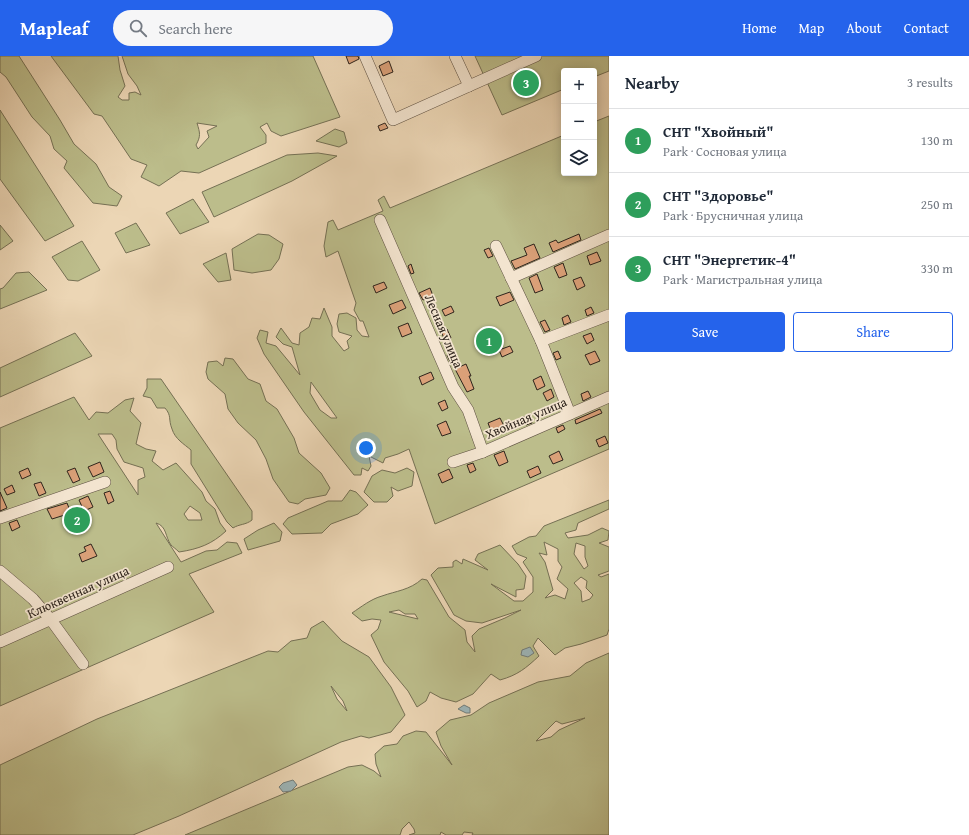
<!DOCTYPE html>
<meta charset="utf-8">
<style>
:root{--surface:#fff;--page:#f6f6f7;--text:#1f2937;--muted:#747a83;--line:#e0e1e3;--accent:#2563eb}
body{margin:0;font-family:"Gentium Book Plus",serif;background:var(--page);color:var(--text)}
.controls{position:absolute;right:12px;top:12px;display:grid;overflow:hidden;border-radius:4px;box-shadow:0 2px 10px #0003}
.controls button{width:36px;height:36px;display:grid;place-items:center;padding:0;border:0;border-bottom:1px solid var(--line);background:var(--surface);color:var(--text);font:20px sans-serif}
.you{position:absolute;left:366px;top:392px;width:14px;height:14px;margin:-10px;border:3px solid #fff;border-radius:50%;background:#1a73e8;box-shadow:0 0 0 6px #1a73e833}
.badge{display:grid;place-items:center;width:26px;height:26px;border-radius:50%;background:var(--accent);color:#fff;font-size:13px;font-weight:700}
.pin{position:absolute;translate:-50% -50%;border:2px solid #fff;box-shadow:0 1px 4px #0006}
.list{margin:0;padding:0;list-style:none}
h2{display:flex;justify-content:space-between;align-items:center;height:52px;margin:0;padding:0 16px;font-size:17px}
h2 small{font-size:13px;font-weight:400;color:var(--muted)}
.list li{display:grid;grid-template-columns:26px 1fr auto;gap:12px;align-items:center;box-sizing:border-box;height:64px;padding:0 16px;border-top:1px solid var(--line)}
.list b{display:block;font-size:15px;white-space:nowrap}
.list p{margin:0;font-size:13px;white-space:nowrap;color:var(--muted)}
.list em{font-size:13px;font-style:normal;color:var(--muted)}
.actions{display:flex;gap:8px;padding:12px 16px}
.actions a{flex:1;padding:9px 0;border:1px solid var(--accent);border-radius:4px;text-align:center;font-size:14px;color:var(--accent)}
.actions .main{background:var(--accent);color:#fff}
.icon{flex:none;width:22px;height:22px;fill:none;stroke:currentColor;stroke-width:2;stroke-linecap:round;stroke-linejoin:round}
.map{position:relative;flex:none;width:609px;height:779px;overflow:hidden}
header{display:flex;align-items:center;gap:24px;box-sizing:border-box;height:56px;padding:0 20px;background:var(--accent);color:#fff}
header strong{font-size:19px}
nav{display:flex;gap:22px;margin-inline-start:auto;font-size:14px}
.search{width:280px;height:36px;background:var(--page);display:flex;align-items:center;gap:10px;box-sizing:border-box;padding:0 14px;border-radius:22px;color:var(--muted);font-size:15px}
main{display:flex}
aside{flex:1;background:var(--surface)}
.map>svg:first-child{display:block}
</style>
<header>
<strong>Mapleaf</strong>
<div class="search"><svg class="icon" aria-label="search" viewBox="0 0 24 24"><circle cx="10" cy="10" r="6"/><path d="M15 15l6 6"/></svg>Search here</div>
<nav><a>Home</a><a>Map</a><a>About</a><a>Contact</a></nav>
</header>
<main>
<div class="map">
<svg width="609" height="779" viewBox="0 0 609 779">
<rect width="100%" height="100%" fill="#ecd6b5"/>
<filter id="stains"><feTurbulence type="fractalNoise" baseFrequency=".005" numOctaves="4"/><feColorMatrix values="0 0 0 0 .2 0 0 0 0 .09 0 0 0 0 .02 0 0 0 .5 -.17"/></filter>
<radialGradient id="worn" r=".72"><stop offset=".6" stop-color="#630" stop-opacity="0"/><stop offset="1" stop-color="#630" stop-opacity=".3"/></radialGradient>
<!-- green -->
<g fill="#bcbd8b" stroke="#757054" fill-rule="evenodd">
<path d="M0,0h19l41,64 14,24 22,20 13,23 13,9 -5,10 -24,-3 -29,-35 3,-7 -13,-12 -4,-13 -18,-19 -26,-40 -6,-5z"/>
<path d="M51,0h67l2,14 5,16 -7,11 4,3h7v-7l6,-1 6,3 -4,-9 -9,-12 -6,-18h191l27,61 -59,19 -10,-5 -4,-8 -7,4 6,8v8l-67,30 -18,-2 -22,15 -18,-9 6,-12 -16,-6 -29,-43 -8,-2zM197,67l20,3 -10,5 2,6 -11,12 -2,-4c5,-9 4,-12 1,-22z"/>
<path d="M475,0h134v15l-15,6v-6h-30v18l-62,26z"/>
<path d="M0,54l74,116 -29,15 -45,-62z"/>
<path d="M609,60v333l-174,75 -26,-75 -11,5 -13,4 -2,5 -14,-7 2,10 -3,5 -6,-3 -1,7h-7l-50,-63 -40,-58 -7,-16 3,-8 8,2 -2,11 10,3 24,29 -8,-28 -9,-3 -7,-7 5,-9 11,15 7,2 1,-12 9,-6 3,-9 8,1 4,-11 8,19v9l12,15 5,-3 -2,-7 5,-5 -13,-4 -2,-8 2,-10 8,-1 9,5 1,12 5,6 7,1 -6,-16h-3l-6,-11 2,-7 -18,-52 -12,6 -2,-11 4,-24 5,-2 5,10 45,-19 -5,-11 6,-4 6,12 174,-73v38h30v-51zM311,326l26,36h-6l-11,-8 -10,-17z"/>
<path d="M335,73l9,3 3,11 -8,4 -23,-6z"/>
<path d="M318,97l19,3 -45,25 -78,36 -12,-25 85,-37z"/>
<path d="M193,143l16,23 -29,12 -14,-21z"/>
<path d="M136,167l14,22 -24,8 -11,-20z"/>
<path d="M0,169l13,16 -13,9z"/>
<path d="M258,178l11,1 14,9 -4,15 -8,11 -19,3 -18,-3 -2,-21z"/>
<path d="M82,185l18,29 -22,11 -10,-1 -16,-23z"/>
<path d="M226,197l5,27 -13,2 -15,-18z"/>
<path d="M29,216l18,18 -47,19v-20l3,-1 13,-15z"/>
<path d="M75,277l17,23 -92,41v-29z"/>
<path d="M225,302l8,1 15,20 12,5 6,17 11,8 17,29 5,15 22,20 9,15 -4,7 -21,4 -7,5 -9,-2 -16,-23 -7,-20 -10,-19 -18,-17 -10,-14 -3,-15 -17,-15 -2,-7 2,-10 9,-1 6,5z"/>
<path d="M147,323h14l91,132v9c-6,5 -13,4 -19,8l-6,-6 -36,-58v-14c-7,-6 -16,-11 -19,-21 -4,-10 0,-13 -7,-21h-8l-6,-10 -8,-2 4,-8z"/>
<path d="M74,341l15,23 7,-8 12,1 17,-13 9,-2 -4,13 11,12 -5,21 10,5 10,2 -4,10 11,9 13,-7 26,29 4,9 9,8 5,14 6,8c-14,13 -27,18 -47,21 -3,-3 -6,-5 -8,-7 -6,-8 -4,-19 -15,-22l25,39 25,-11 11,-1 10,-8 10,1 5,10 -53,21 25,38 -214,94v-278zM98,378h14l4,6 1,9 7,13 19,6 2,9 -7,3v15zM190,450l10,7 2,7h-14l-4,-6z"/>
<path d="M407,412l7,4 -2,14 -14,5 -7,-4 2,9 -6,6h-13l-10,-10 8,-16 10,-6 13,3z"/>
<path d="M350,434l6,2 12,13 -10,9 -27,10 -9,9 -30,1 -9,-10 5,-6 40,-17h14z"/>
<path d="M609,444v9l-31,14 -2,7 -11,3 3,5 20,-3 14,-7 7,3 -1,9 -9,3 10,4v24l-11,4 3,2 8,-3v55l-2,6 -26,9 -16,4 -10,7 -17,-17 -5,8 6,10c-13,12 -21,19 -39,24l-9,-6 -18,20 -17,8 -15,-4 -11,-6 -4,9 -9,6 -9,-16 -24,-29 -13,-27 7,-6 3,-9 -9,-1 -10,2 -10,-8c9,-6 19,-14 30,-17 14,-5 28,-6 40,-17l5,1 22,37 16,13 2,12 8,10 -3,-16 7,-7 26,-11 16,-8 -39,13 -16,-2 -12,-6 -23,-40 7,-7 15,-1v-5l3,-2 6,4 1,-5 25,11 -13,-10 3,-6 22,-9 18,19 8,12 -2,13 -8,1v7l-25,-13 23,17h9l10,-9v-15l-10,-15 4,-4 -10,-4 -5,-8 17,-9 7,-1 8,-10zM544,486l14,7v12l4,6 -5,12 11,10 -3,10 -10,-4 -10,3 8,-8 -8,-28 -6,-9 8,2zM576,487l9,3v11l3,9 -4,3 -10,-15zM581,521l6,4 -1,7 7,7 -3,4 -8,3 -1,-11 -7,-8zM399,554l6,4h10l3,5 -29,-7z"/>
<path d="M274,467l8,9 -2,9 -32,9 -4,-11 14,-9z"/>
<path d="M323,565l19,20 27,16 22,30 14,28 -14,17 -22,6 -8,-2 -20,6 -162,74 -46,19h-133v-70l97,-46 171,-68 10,1 13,-11 16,-3 4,-10zM331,630l12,15 4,10 -10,-12z"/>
<path d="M609,597v182h-137l1,-2 -9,-1 -2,3h-16l-5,-3 -1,3h-31l6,-2 -1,-4 -5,-7 -7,7 -2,6h-215l163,-68 14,-2 12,6 7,6 -5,-13 -1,-10 9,-8 13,-2 6,-8 13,-5 10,1 26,33 -11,-19 -5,-14 14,-12 21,-5 18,-12 49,-21 32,-6 16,-13zM585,662l-26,12 -8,7 -15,4 20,-20 6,3z"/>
</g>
<!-- water -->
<g fill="#9db6b9" stroke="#717c7a">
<path d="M530,591l4,6 -6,4 -7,-2 1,-5z"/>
<path d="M464,649l6,3v5h-4l-8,-4z"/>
<path d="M293,724l4,5 -6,6 -8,1 -4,-5 4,-4z"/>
</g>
<!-- building -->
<g fill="#daa078" stroke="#2e241c">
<path d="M346,0h12l1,3 -10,5z"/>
<path d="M389,5l4,11 -10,4 -4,-10z"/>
<path d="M385,67l3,5 -8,3 -2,-5z"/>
<path d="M579,178l2,6 -28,12 -4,-9 7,-3 2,3z"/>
<path d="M534,188l6,14 -25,11 -4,-8 16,-6 -3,-7z"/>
<path d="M489,192l4,8 -5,2 -4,-8z"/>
<path d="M597,196l4,9 -11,4 -3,-9z"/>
<path d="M563,207l4,12 -8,3 -5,-11z"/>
<path d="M411,208l3,9 -3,1 -3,-8z"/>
<path d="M537,218l6,16 -8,3 -6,-15z"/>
<path d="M581,221l4,9 -8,4 -4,-10z"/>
<path d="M384,226l3,6 -11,5 -3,-7z"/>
<path d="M430,232l3,8 -10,4 -4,-7z"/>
<path d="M510,236l4,8 -14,6 -4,-9z"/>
<path d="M402,244l4,8 -13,6 -4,-9z"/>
<path d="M451,250l3,6 -9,4 -3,-6z"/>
<path d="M591,251l3,6 -7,3 -2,-6z"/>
<path d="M568,259l3,7 -7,3 -2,-7z"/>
<path d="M545,264l5,10 -5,2 -5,-10z"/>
<path d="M408,267l4,10 -10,4 -4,-10z"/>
<path d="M447,273l4,9 -6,3 -4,-10z"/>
<path d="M591,277l3,7 -7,4 -4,-8z"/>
<path d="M510,290l3,6 -11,5 -3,-7z"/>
<path d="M558,295l3,7 -5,2 -3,-7z"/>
<path d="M595,295l5,10 -10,4 -5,-10z"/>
<path d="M452,297l4,9 -5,2 -4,-9z"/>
<path d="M466,308l5,12h-2l5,13 -7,3 -12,-23z"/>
<path d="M431,316l3,7 -12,6 -3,-8z"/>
<path d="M541,320l4,10 -8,4 -4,-10z"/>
<path d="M551,333l3,8 -7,4 -4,-8z"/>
<path d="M588,335l3,6 -8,4 -2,-7z"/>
<path d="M445,344l3,8 -6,3 -4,-8z"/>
<path d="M600,353l2,4 -26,11 -1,-4z"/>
<path d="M529,359l3,8 -6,2 -3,-8z"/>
<path d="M500,362l4,8 -13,5 -3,-8z"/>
<path d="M446,365l5,12 -9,3 -5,-11z"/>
<path d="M563,369l2,4 -7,4 -2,-5z"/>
<path d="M605,380l3,7 -9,4 -3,-7z"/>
<path d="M504,395l4,11 -9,4 -5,-11z"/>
<path d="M559,395l4,9 -10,4 -4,-8z"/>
<path d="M100,406l4,10 -11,5 -5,-10z"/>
<path d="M473,407l3,7 -6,3 -3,-8z"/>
<path d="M538,410l3,7 -11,5 -3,-7z"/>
<path d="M28,412l3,7 -9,4 -3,-7z"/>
<path d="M75,412l5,12 -7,3 -6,-12z"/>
<path d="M449,413l4,9 -11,5 -4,-9z"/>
<path d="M41,426l5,11 -7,3 -5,-12z"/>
<path d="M12,429l3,7 -8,3 -3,-6z"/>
<path d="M110,435l4,10 -6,3 -4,-11z"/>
<path d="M0,436l7,16 -7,3z"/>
<path d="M88,440l5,11 -9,4 -5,-11z"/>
<path d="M67,447l4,10 -19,6 -5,-10z"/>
<path d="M17,464l3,7 -8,4 -3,-8z"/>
<path d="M91,488l6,12 -15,6 -3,-8 7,-3 -2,-4z"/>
</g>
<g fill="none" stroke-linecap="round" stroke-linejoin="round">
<!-- minor casing -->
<g stroke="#5e5042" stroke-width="12">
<g id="minor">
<path d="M365,0l28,64 143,-64"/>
<path d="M455,0l14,30"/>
<path d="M380,164l73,167 15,23 15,42"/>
<path d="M496,190l45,95 29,73"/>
<path d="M511,222l98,-43"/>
<path d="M541,285l68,-26"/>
<path d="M453,406l30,-10 126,-55"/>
<path d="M0,462l105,-36"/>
<path d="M0,515l33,28 18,21 32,44"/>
<path d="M0,586l168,-75"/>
</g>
</g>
<!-- minor -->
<use href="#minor" stroke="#f3e4cf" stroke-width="11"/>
</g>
<g text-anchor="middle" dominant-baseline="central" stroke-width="3.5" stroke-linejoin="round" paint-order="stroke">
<!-- street labels -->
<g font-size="13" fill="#2e241c" stroke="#f3e4cf">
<text transform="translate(444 275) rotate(67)">Лесная улица</text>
<text transform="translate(526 362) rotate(-23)">Хвойная улица</text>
<text transform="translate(78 536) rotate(-24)">Клюквенная улица</text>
</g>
</g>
<rect width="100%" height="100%" filter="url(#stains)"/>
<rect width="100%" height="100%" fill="url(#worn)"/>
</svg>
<div class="controls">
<button>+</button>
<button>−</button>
<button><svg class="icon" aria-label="layers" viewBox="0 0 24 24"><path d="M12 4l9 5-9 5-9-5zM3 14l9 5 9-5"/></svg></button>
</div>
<div class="you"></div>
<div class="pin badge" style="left:489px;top:285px;background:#2e9e5b">1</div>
<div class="pin badge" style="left:77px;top:464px;background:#2e9e5b">2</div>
<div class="pin badge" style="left:526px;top:27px;background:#2e9e5b">3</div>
</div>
<aside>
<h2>Nearby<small>3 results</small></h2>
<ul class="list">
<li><span class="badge" style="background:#2e9e5b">1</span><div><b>СНТ &quot;Хвойный&quot;</b><p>Park · Сосновая улица</p></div><em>130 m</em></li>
<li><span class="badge" style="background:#2e9e5b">2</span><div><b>СНТ &quot;Здоровье&quot;</b><p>Park · Брусничная улица</p></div><em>250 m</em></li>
<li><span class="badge" style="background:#2e9e5b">3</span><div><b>СНТ &quot;Энергетик-4&quot;</b><p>Park · Магистральная улица</p></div><em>330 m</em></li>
</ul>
<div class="actions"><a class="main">Save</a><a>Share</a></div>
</aside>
</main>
